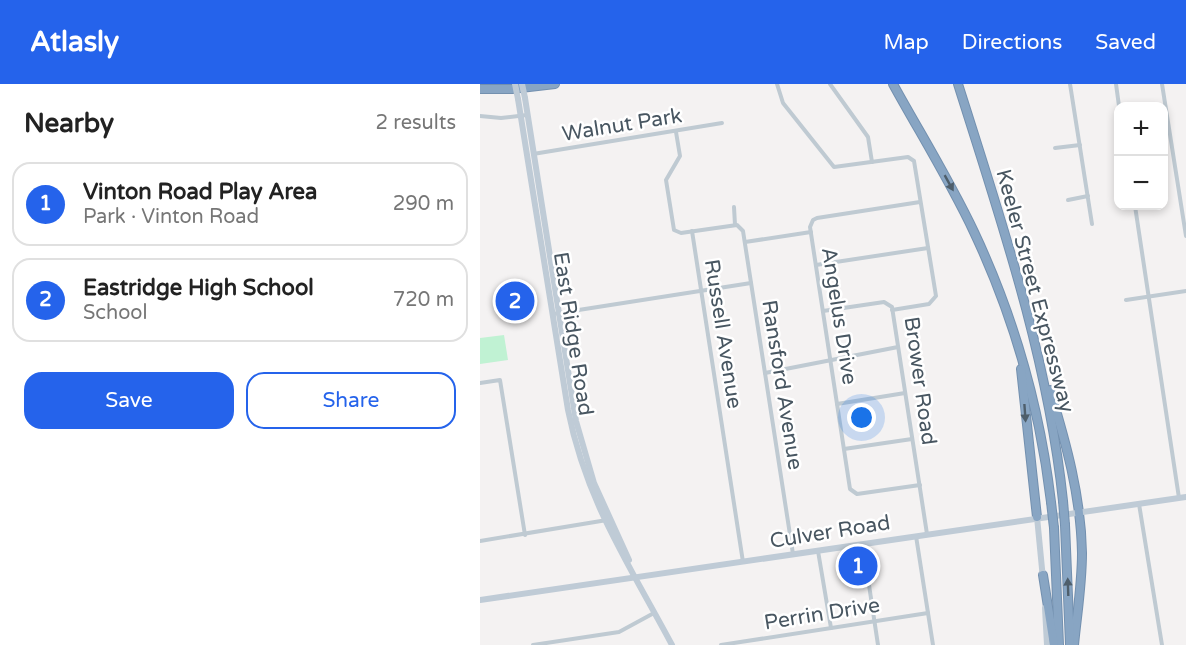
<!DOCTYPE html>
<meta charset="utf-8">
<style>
:root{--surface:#fff;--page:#f6f6f6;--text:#222;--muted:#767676;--line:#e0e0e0;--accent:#2563eb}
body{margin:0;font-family:"Varela Round",sans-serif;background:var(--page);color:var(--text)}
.controls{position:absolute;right:18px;top:18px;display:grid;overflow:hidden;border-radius:12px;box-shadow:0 3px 9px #0003}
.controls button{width:54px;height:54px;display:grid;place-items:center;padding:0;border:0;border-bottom:2px solid var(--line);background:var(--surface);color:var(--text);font:30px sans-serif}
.you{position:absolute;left:382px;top:334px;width:21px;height:21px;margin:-15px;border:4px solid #fff;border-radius:50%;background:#1a73e8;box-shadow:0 0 0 9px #1a73e833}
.badge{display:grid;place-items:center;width:39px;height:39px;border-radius:50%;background:var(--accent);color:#fff;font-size:20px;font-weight:700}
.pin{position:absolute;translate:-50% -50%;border:3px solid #fff;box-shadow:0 2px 6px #0006}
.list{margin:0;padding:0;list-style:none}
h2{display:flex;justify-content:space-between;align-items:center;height:78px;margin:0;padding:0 24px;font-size:26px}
h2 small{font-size:20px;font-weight:400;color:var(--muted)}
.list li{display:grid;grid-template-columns:39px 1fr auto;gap:18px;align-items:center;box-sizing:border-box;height:84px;margin:0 12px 12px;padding:0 12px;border:2px solid var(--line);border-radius:18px}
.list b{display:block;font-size:22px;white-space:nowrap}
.list p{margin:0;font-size:20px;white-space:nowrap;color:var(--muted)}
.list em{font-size:20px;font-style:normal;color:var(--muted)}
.actions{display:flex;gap:12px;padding:18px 24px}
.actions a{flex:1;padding:14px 0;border:2px solid var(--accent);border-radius:18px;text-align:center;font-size:21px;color:var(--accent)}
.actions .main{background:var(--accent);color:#fff}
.map{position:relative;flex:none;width:706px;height:561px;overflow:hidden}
header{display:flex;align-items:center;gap:36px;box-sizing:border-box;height:84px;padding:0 30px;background:var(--accent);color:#fff}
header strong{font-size:28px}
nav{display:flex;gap:33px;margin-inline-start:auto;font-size:21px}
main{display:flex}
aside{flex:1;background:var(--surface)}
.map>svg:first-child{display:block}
</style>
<header>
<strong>Atlasly</strong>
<nav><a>Map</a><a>Directions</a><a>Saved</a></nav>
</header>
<main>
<aside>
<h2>Nearby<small>2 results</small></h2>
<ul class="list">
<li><span class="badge">1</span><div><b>Vinton Road Play Area</b><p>Park · Vinton Road</p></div><em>290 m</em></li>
<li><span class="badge">2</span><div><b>Eastridge High School</b><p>School</p></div><em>720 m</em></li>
</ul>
<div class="actions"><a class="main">Save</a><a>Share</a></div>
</aside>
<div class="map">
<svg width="706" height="561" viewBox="0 0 706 561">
<defs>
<pattern id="park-dots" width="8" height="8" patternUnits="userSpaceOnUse" patternTransform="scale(1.5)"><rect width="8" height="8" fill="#c0f2d3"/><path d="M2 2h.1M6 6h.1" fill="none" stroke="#9ec7af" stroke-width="1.8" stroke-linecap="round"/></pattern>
</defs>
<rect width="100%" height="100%" fill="#f4f2f2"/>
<!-- grass -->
<path fill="#c0f2d3" d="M24,251l4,25 -28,4v-26z"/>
<!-- park -->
<path fill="url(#park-dots)" d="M380,464l5,35 -8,1 -5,-35z"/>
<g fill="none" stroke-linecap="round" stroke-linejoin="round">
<!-- highway casing -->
<g stroke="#7390af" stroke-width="10">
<g id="highway">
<path d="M413,0c27,49 57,97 81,148 40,85 66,177 77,270"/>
<path d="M478,0c43,136 90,274 105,417"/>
<path d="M0,5h32l43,-5"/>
<path d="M541,285l16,148"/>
<path d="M570,306c16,53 31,106 32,163 0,31 -5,61 -8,92"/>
<path d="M585,441l5,119"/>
<path d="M574,444l5,117"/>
<path d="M563,491l11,70"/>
</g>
</g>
<!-- street -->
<g stroke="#bfcad2" stroke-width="4">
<path d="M297,0l6,19 51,64 74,-10 6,4 22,135 -7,8 -37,6"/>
<path d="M350,0l38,53 4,25"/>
<path d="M590,0l22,140"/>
<path d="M636,0l3,22"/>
<path d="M682,0l24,152"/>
<path d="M0,32l21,2 26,-3"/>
<path d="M196,48l4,24 -14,24 8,50 7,3 56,-8 6,6 50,323"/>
<path d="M575,64l25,-3"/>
<path d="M53,70l189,-31"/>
<path d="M588,116l20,-4"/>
<path d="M655,122l44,292"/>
<path d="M254,123l1,18"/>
<path d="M212,147l51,331"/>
<path d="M265,158l66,-10"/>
<path d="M336,181l112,-17"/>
<path d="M646,216l60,-9"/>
<path d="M343,227l61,-9 8,5 35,227"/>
<path d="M73,230l198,-31"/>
<path d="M285,289l133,-26"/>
<path d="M0,299l20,-3 25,155"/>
<path d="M357,320l68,-11"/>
<path d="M364,365l68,-10"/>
<path d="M440,401l-63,9 -7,-5 -40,-262 3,-7 4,-2 103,-16"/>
<path d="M659,420l23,141"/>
<path d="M436,452l17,109"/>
<path d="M0,457l127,-21"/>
<path d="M383,461l15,100"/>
<path d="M338,467l13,77"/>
<path d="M53,561l86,-13 35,-19"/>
<path d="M241,561l207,-32"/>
</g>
<!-- secondary -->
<g stroke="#bfcbd6" stroke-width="6">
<path d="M45,14l51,323 18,62 35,77"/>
<path d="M38,15l50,311c18,91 62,156 104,235"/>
<path d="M557,433l6,62"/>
<path d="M0,516l706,-103"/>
<path d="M565,524l2,37"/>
</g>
<!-- highway -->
<use href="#highway" stroke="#88a5c3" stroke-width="8"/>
<!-- highway-bridge casing -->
<g stroke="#7390af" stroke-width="10" stroke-linecap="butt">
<g id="highway-bridge">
<path d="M583,417l2,24"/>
<path d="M571,418l3,26"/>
</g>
</g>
<!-- secondary-bridge -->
<g stroke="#bfcbd6" stroke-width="6">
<path d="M35,0l3,15"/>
<path d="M42,0l3,14"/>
</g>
<!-- highway-bridge -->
<use href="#highway-bridge" stroke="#88a5c3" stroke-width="8"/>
</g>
<!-- one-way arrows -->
<defs><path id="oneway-solid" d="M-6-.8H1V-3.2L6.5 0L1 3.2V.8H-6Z" transform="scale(1.5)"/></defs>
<g fill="#4e5e6b">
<use href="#oneway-solid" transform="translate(469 99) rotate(61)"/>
<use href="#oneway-solid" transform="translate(545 329) rotate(86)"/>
<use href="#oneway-solid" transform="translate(588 503) rotate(-92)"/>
</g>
<g text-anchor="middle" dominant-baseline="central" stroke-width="5" stroke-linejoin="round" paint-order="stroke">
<!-- street labels -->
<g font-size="21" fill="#485661" stroke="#fff">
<text transform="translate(142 41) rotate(-9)">Walnut Park</text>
<text transform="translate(555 207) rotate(75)">Keeler Street Expressway</text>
<text transform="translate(359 232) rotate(81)">Angelus Drive</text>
<text transform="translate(93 250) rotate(81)">East Ridge Road</text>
<text transform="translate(243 250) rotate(81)">Russell Avenue</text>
<text transform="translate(440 297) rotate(82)">Brower Road</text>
<text transform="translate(302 301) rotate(81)">Ransford Avenue</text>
<text transform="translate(350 448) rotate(-9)">Culver Road</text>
<text transform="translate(342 530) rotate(-9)">Perrin Drive</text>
</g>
</g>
</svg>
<div class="controls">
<button>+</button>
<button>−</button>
</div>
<div class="you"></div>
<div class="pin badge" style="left:378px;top:482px">1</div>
<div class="pin badge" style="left:35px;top:217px">2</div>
</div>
</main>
